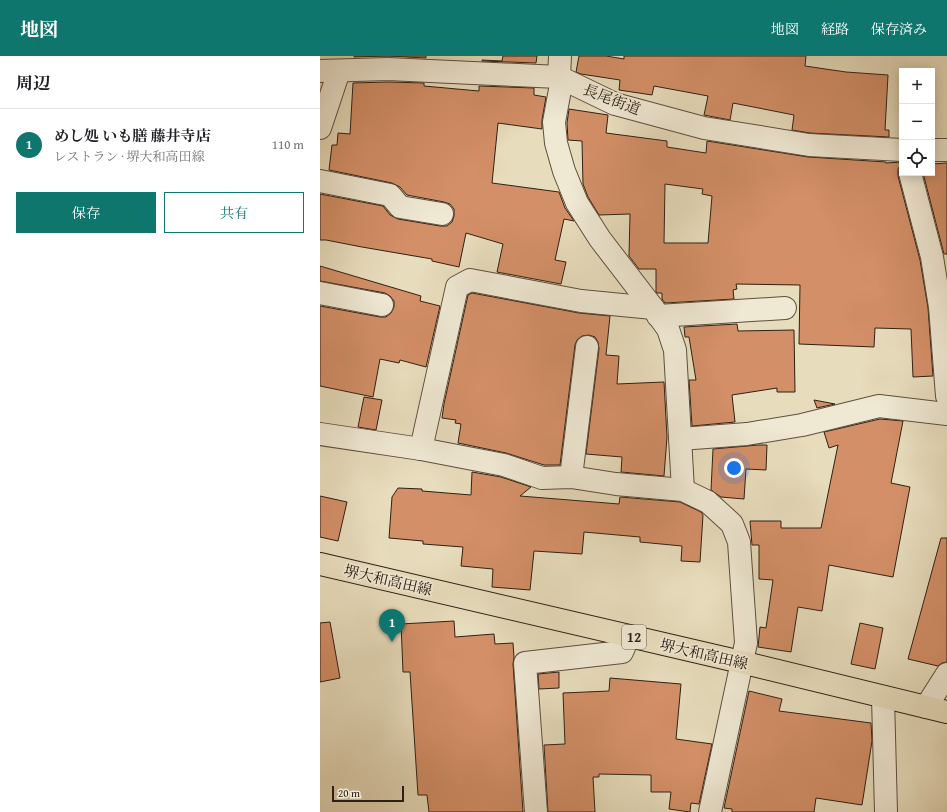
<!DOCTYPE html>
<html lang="ja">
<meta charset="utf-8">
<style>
:root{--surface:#fff;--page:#f6f6f6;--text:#202124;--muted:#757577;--line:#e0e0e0;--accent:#0f766e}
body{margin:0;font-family:"Gentium Book Plus","Noto Serif JP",serif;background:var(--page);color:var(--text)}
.controls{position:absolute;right:12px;top:12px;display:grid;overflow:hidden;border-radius:0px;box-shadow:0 2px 10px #0003}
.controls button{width:36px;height:36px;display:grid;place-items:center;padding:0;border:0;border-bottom:1px solid var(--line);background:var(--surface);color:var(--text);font:20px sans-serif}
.scale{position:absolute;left:12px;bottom:10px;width:72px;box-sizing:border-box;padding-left:4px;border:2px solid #2f2014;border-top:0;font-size:11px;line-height:14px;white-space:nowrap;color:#2f2014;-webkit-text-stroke:3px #efe8d3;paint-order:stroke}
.you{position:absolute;left:414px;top:412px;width:14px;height:14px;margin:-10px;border:3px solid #fff;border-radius:50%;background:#1a73e8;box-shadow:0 0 0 6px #1a73e833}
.badge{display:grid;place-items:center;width:26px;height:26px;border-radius:50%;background:var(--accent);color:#fff;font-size:13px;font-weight:700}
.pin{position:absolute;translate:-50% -33px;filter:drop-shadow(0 1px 2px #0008)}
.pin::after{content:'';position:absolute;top:21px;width:14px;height:12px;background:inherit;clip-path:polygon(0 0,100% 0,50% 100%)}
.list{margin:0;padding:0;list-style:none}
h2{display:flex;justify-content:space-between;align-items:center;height:52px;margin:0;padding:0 16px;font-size:17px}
h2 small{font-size:13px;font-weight:400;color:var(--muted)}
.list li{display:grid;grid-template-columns:26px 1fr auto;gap:12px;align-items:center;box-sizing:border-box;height:72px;padding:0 16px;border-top:1px solid var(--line)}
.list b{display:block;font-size:15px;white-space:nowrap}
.list p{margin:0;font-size:13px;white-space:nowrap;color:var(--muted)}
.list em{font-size:13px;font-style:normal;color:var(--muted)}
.actions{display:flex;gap:8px;padding:12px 16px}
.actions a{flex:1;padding:9px 0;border:1px solid var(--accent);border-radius:0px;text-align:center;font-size:14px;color:var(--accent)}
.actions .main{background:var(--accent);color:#fff}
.icon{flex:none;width:22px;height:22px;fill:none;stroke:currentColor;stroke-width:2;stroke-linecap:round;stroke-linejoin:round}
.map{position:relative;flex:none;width:627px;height:756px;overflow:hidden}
header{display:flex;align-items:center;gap:24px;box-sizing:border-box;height:56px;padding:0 20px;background:var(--accent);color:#fff}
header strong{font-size:19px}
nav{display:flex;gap:22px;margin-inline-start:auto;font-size:14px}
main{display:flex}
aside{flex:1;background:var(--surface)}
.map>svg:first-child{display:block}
</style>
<header>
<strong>地図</strong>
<nav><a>地図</a><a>経路</a><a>保存済み</a></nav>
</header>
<main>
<aside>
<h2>周辺<small></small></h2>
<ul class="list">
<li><span class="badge">1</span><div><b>めし処 いも膳 藤井寺店</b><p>レストラン · 堺大和高田線</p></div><em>110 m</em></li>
</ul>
<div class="actions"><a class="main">保存</a><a>共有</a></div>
</aside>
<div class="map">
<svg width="627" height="756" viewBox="0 0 627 756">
<rect width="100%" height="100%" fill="#e7dcbc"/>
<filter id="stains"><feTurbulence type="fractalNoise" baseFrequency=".005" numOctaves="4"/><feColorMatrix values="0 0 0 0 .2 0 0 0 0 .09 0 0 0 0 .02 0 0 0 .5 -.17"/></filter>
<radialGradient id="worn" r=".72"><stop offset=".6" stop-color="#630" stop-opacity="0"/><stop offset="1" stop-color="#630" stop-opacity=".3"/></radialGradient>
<!-- building -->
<g fill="#d38f67" stroke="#2f2014" fill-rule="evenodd">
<path d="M34,0h72v2l-38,-2 -34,1z"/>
<path d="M183,0h34l-1,7 -54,-2v-1l20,1z"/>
<path d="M259,0h27l18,3v-3h182l-1,10 41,6 42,3 -3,55h4v7l-79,-4 -18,-3 2,-15 -61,-12 -3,17 -26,-5 4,-19 -54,-10 -2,9 -33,-5 1,-10 -39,-6 -5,-2z"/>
<path d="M68,26l36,1v3l55,5v-5l55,2v7l12,2 -4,23v9l-44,-6 -6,60 67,9 6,16 9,13 -10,-2 -9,41 11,2 -5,22 -64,-12 6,-28 -37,-11 -7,34 -27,-6v-2l-70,-12 -36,-7h-6v-46l63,12 7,9 8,4 42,7h7l5,-4 2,-6v-7l-4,-5 -6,-2 -37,-7 -7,-8 -8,-4 -63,-13 3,-25h5l1,-12 12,1 3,-51z"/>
<path d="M249,53l39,6 -2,18 61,8v6l39,6 1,-12 101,16 78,5v1l16,-1 -4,7v7l22,84 8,48 5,68 -20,1 -2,-48 -36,-1 -1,19 -75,-3 1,-59 -64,-1 1,5 -4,1 1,9 -69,4 -3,-4v-6h-5l-1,-1v-23h-17l-10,-13 1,-42 -31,1 -11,-18 -5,-13 -1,-43 -14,-1 -1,-17zM345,128l38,5 -1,5 10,2 -4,47h-44z"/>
<path d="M627,107v91h-3l-21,-81h9v-9z"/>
<path d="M0,210l101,30 -1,5 20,5 -14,61 -26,-7 -1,3 -19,-4 -7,38 -53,-11v-80l60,11h6l5,-4 3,-6v-6l-4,-5 -5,-3 -65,-12z"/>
<path d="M152,237l107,20 31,3 -4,39 13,1 -2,28 47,-2 3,55 -3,39 -43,-4 1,-15 -36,-3 13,-105 -1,-7 -3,-5 -6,-2 -7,1 -5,4 -2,5 -15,120h-16l-38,-12 -48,-10 3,-19 -6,-1 1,-3 -14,-2 2,-14 24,-109z"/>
<path d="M417,268l1,7 56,-1 1,62h-18v-4l-45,7 3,27 -43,4 -3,-46h7l-7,-43h-4l-1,-10z"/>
<path d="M44,341l18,3 -6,30 -18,-3z"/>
<path d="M494,344l21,4 -18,4z"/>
<path d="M560,363l23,2 -12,62 19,4 -17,90 -64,-12 -7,46 -24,-4 -7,45 -33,-5 2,-20 6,1 7,-48 -14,-1v-34h-7l-2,-24h31v7h40l17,-83 -9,3 -5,-16z"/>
<path d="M438,389h9l-1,25 -20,-1 -2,30 -23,-2 -10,-7 2,-41z"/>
<path d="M152,416l29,5 30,10 -11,9 99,8 1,-7 60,5 21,10 2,3 -3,47 -19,-1 1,-15 -42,-4v-5l-56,-5 -2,22 -48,-3 -4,39 -38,-3 1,-18 -32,-3 2,-19 -40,-3v-3l-34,-3 3,-41 6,-9 24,1v2l49,4z"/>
<path d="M0,440l27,6 -9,39 -18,-4z"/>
<path d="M621,482h6v124l-5,1 -4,3 -30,-7z"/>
<path d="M134,565l1,16 39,-3 1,10 18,-1 1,14 -1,7 10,148h-94l-2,-17h-9l-8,-123h-7l-2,-48z"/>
<path d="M10,566l10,56 -20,4v-59z"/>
<path d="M540,567l23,5 -8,41 -24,-5z"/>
<path d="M239,616v16l-20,1 -1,-15z"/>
<path d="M290,622l71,6 -5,55 36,5 -13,60 -8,-1 -1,9 -21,-3 2,-17h-20v-17l-52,-1v3h-6l2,35h-47l-4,-67 21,-1 -2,-51 46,-2z"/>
<path d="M429,635l33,8 -3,12 92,12 1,18 -10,64 -46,-7 -2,14h-82v-3l-8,-1z"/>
</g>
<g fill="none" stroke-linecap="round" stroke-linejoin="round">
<!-- minor casing -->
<g stroke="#5d4f3e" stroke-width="24">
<g id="minor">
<path d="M0,15l68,-2 171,8 56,27 89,24 105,17 93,5"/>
<path d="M239,21l1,-21"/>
<path d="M242,23l-8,43 2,21 8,28 13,32 23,36 53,69 15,21 7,21 8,140"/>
<path d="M0,72l19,-57"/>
<path d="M612,94h15"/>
<path d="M590,117l22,84 8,50 7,89"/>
<path d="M0,125l70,14 10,12 42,7"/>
<path d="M0,237l62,12"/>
<path d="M338,260l127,-8"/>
<path d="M0,378l101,15 83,16 38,13 29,-1 45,7 67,6 25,12 24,22 7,18 7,101 -36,169"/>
<path d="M360,383l67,-5 55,-9 77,-19 68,8"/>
<path d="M101,393l36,-162 13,-7 111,21 72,7"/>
<path d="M251,421l16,-130"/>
<path d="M563,641l3,115"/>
<path d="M606,651l21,-33"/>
<path d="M216,756l-11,-149 97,-11 7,-16"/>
</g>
</g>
<!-- major casing -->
<g stroke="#2f2014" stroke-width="24">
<path id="major" d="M0,508l421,98 206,50"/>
</g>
<!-- minor -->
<use href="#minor" stroke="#efe8d3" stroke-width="22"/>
<!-- major -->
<use href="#major" stroke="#e7dcbc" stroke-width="22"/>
</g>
<g text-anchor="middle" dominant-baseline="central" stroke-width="3.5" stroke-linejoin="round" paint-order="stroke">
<!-- shield labels -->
<rect fill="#efe8d3" stroke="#695c4d" stroke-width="1" x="302" y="569" width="24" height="24" rx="3"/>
<g font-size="14" font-weight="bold" fill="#2f2014">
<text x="314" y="581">12</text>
</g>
<!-- street labels -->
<g font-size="15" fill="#2f2014" stroke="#efe8d3">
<text transform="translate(292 43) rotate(21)">長尾街道</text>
<text transform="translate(68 524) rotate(13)">堺大和高田線</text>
<text transform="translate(384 598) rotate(13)">堺大和高田線</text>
</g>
</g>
<rect width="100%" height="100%" filter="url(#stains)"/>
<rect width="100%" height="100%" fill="url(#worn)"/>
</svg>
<div class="controls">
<button>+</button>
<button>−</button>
<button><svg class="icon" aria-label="locate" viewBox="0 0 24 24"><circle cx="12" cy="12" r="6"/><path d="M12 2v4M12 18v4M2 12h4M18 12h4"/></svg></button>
</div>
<div class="scale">20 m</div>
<div class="you"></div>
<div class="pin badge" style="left:72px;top:586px">1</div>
</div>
</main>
